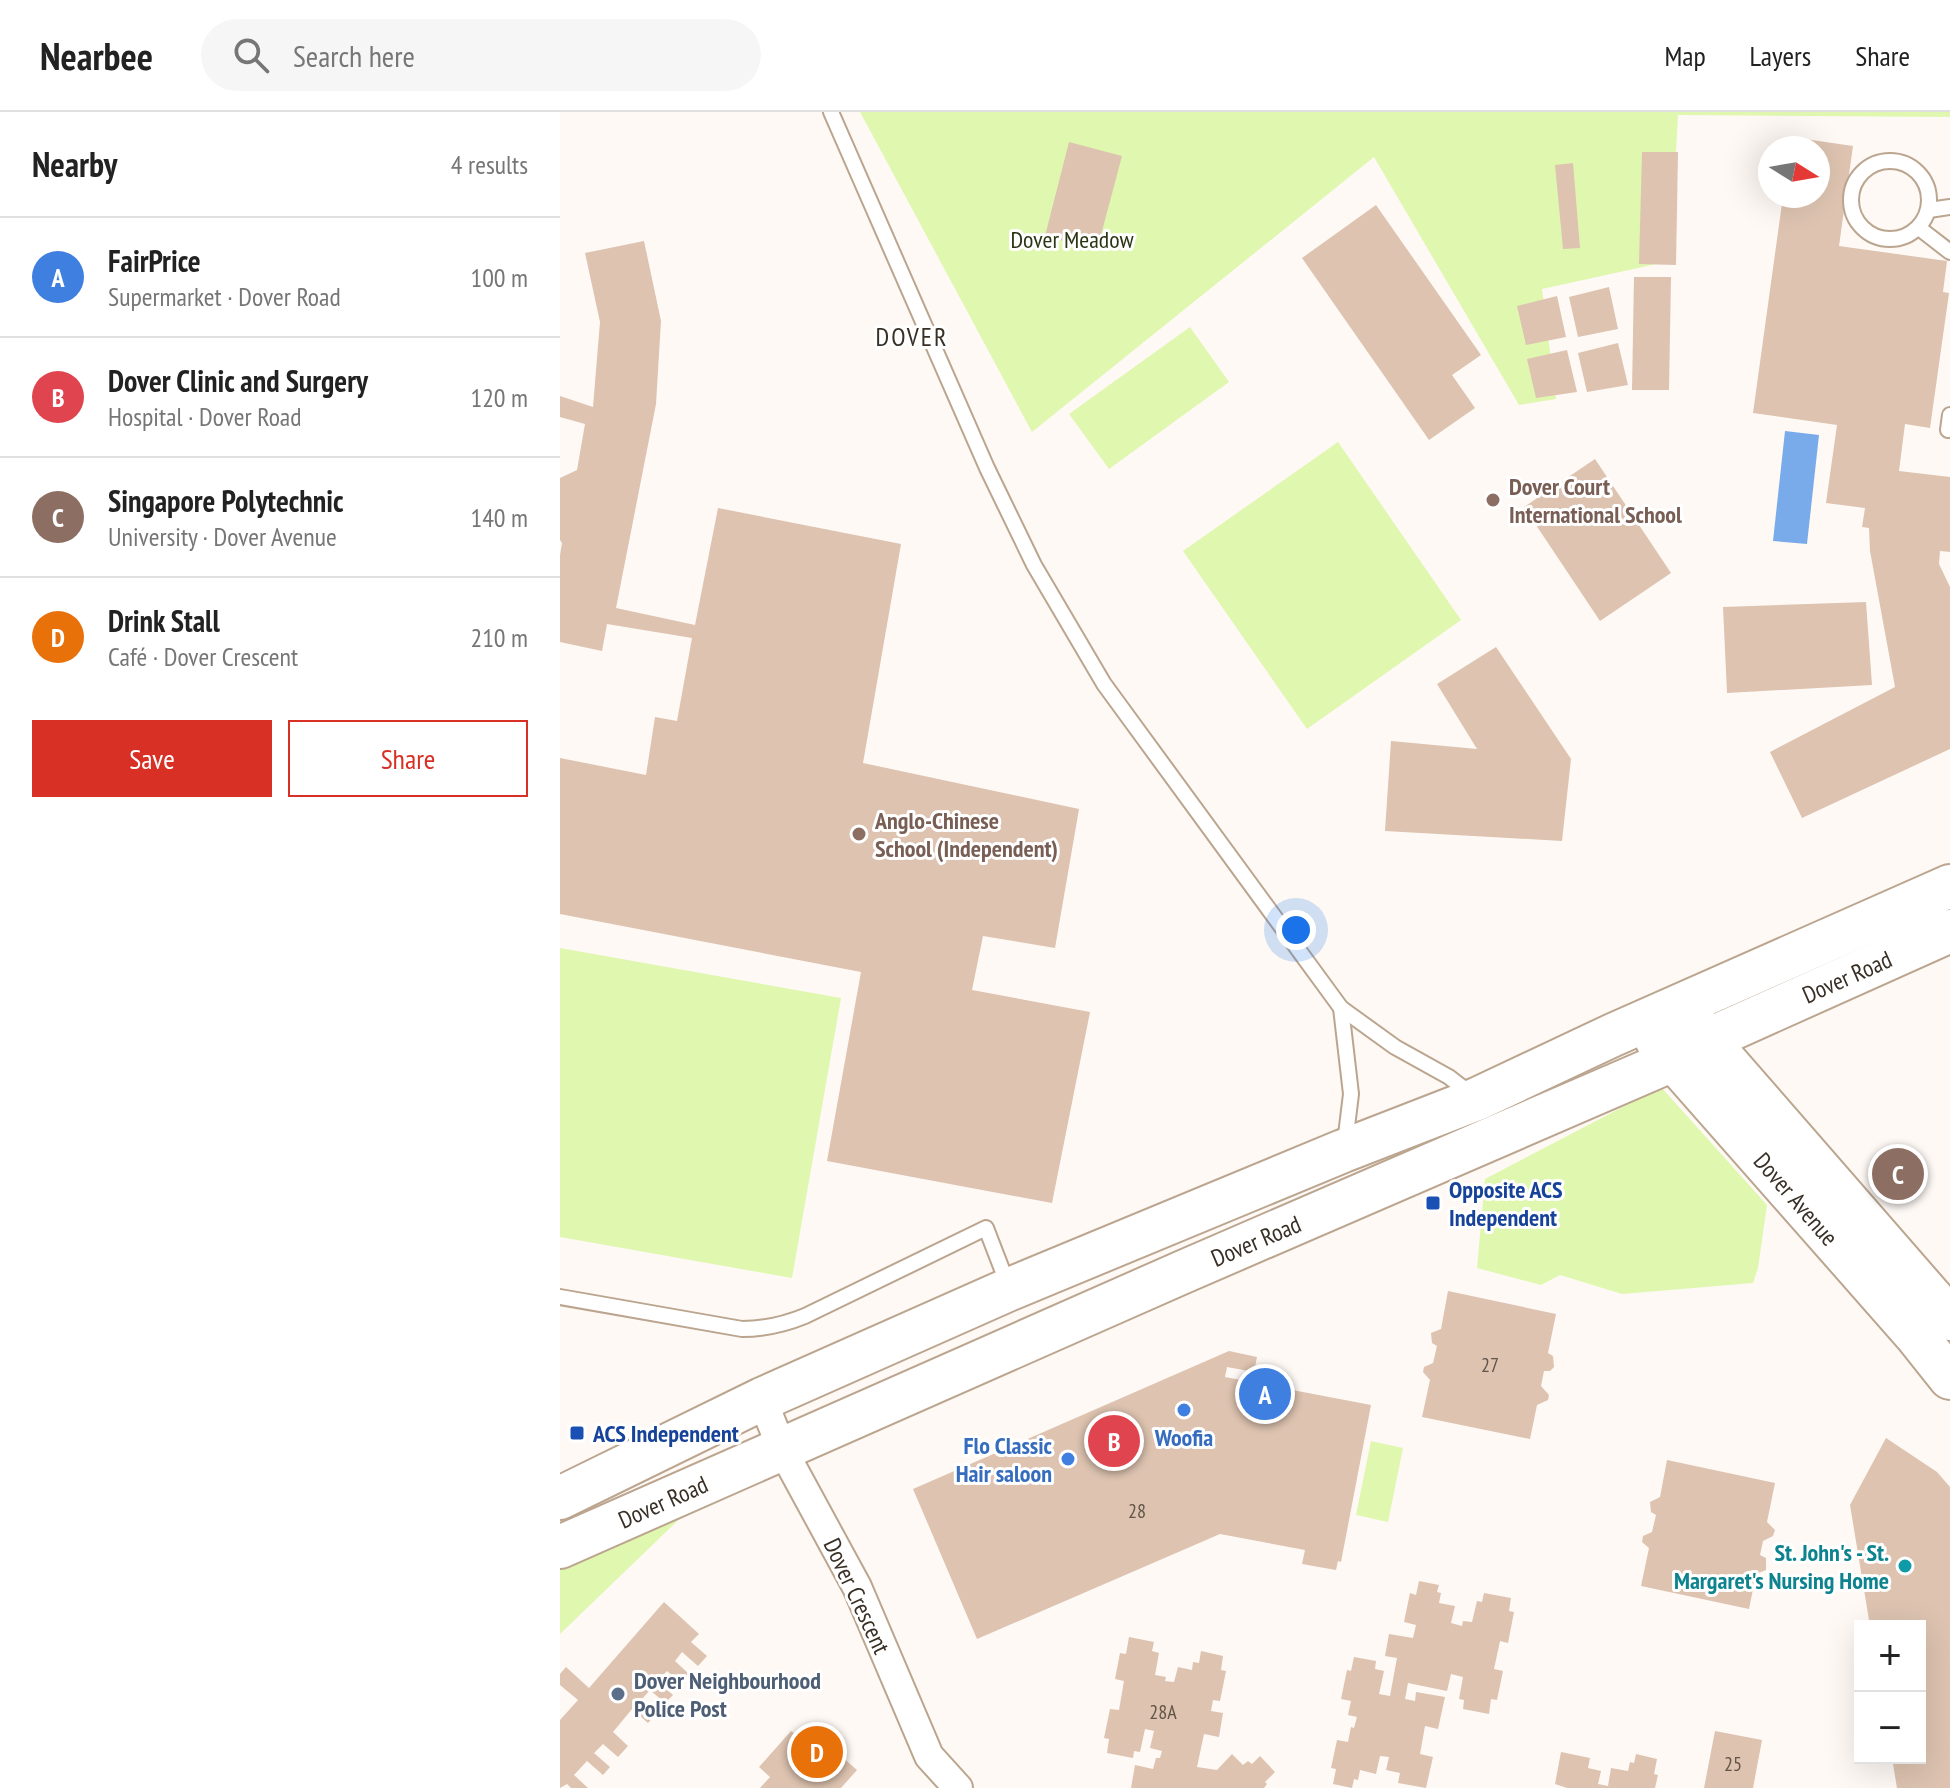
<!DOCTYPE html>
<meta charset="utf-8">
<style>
:root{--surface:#fff;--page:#f6f6f6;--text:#222;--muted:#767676;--line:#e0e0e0;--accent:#d93025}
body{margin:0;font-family:"PT Sans Narrow",sans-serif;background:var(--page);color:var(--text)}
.controls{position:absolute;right:24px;bottom:24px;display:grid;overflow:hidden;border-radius:0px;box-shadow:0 8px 32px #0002}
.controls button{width:72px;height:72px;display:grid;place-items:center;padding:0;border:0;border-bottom:2px solid var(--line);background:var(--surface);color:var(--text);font:40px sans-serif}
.compass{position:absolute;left:1198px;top:24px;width:72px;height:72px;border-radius:50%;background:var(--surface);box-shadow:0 8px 32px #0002;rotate:101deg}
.you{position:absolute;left:736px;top:818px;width:28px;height:28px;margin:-20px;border:6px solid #fff;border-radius:50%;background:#1a73e8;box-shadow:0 0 0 12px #1a73e833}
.badge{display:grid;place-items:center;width:52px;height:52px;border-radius:50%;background:var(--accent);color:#fff;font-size:26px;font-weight:700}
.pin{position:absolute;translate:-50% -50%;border:4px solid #fff;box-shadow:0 2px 8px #0006}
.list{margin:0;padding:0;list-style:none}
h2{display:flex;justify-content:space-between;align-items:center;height:104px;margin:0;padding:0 32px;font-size:34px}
h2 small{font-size:26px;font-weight:400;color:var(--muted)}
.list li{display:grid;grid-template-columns:52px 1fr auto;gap:24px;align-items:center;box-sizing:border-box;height:120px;padding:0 32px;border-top:2px solid var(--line)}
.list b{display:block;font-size:30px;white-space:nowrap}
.list p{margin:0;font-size:26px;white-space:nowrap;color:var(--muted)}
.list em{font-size:26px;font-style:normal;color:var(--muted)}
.actions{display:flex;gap:16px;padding:24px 32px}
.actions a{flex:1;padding:18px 0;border:2px solid var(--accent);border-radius:0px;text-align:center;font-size:28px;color:var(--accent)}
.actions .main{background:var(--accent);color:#fff}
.icon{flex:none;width:44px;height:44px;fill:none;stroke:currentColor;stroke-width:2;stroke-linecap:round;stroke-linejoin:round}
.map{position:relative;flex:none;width:1390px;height:1676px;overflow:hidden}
header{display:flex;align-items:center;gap:48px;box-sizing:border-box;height:112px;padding:0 40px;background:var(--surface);border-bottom:2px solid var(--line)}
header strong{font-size:38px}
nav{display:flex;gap:44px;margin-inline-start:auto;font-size:28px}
.search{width:560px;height:72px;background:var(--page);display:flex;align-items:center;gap:20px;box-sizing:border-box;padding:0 28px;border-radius:44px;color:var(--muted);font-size:30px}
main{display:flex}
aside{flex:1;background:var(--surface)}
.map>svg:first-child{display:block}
</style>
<header>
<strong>Nearbee</strong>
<div class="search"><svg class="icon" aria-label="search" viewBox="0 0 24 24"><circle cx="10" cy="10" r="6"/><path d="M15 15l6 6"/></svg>Search here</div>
<nav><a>Map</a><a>Layers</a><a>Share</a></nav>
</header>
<main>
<aside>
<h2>Nearby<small>4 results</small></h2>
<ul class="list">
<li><span class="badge" style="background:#3f7fe0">A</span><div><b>FairPrice</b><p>Supermarket · Dover Road</p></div><em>100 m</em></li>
<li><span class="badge" style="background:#e0444e">B</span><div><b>Dover Clinic and Surgery</b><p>Hospital · Dover Road</p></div><em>120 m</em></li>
<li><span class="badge" style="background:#8d6e63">C</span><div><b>Singapore Polytechnic</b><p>University · Dover Avenue</p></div><em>140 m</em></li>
<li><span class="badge" style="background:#e8710a">D</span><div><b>Drink Stall</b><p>Café · Dover Crescent</p></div><em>210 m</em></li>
</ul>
<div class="actions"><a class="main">Save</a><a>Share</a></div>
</aside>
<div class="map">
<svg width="1390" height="1676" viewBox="0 0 1390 1676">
<rect width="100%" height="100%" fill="#fef9f5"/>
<!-- green -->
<g fill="#e0f7b0">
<path d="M300,0h1090v5l-272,-2 -8,146 -128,28 14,110 -37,6 -145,-248 -342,275z"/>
<path d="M630,215l39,55 -120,87 -40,-55z"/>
<path d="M778,330l123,178 -154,109 -124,-178z"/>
<path d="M0,836l281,50 -49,280 -232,-41z"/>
<path d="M1101,975l106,118 -9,63 -5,15 -131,11 -62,-19 -19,10 -64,-17 8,-89z"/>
<path d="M811,1329l32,7 -15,74 -32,-7z"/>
<path d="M136,1391l-136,131v-74z"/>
</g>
<!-- water -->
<path fill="#79aaea" d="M1225,319l34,4 -12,109 -34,-3z"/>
<!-- building -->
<g fill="#ddc3b0">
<path d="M1231,25l62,9 -14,100 108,15 -4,31 6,1 -19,135 -25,-4 -6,47 51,6v75l-10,-1 -1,13 11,23v162l-148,69 -32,-66 125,-65 -25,-136 -1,-23 -7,-1 3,-19 -39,-5 11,-78 -84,-12 30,-217h35v-48h-28z"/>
<path d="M509,30l53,14 -25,94 -52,-14z"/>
<path d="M1082,40h36l-2,113 -37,-1z"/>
<path d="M1013,51l7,85 -17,1 -8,-84z"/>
<path d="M816,93l105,150 -29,20 23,33 -46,32 -127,-182z"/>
<path d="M84,129l17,80 -5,83 -40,204 79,17 23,-117 183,36 -38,219 216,46 -24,139 -72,-12 -11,54 118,22 -38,191 -225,-42 34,-189 -301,-58v-156l86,17 9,-58 22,4 15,-83 -85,-14 -5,27 -42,-9v-87l2,-12 -2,-3v-62l17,-8 8,-46 -25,-7v-21l33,11 7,-85 -15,-69z"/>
<path d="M1074,165h37l-2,113h-37z"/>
<path d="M1049,175l9,42 -40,8 -9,-40z"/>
<path d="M997,184l9,41 -40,8 -9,-39z"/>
<path d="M1058,231l10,42 -41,7 -9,-39z"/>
<path d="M1007,238l10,42 -41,6 -9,-39z"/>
<path d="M1035,347l76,114 -71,48 -76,-114z"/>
<path d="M1306,490l6,83 -145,8 -4,-86z"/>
<path d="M936,535l75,112 -9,82 -177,-10 6,-90 86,8 -40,-65z"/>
<path d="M888,1179l108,23 -8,39 5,3 1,11 -4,4h-6l-3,15 8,9 -1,5 -11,5 -7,34 -108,-22 8,-37 -7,-8 1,-5 9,-4 4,-17 -5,-3 -1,-10 10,-4z"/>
<path d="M669,1239l28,6 -3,15 -27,-5 -2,10 146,28 -30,157 -3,-1 -2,9 -34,-6 3,-14 -85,-16 -243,105 -64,-150z"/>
<path d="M1326,1326l51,34 13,15v301h-53l-5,-30h28v-132h-50l-20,-121z"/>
<path d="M1107,1348l108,23 -8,39 8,8 -2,6 -10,5 -3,14 6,3v12l-10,4 -7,35 -108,-23 8,-38 -7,-6 1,-6 9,-4 4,-17 -5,-3 -1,-10 10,-5z"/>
<path d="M859,1469l20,4 -2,7 4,1 -2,10 16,3 -4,17 11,3 1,-5 9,1 5,-21 5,1 2,-9 27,5 -2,13 5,1 -6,31 -8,-2 -6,28 9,2 -6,29 -6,-1 -2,15 -26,-5 1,-9 -5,-1 4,-22 -12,-3 -4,17 -39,-8 -3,16 10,2 1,-9 29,5 -7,32 -13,-3 -5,28 13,3 -7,31 -28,-5 2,-10 -14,-3 3,-13 -9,-1 -4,18 -16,-4 -2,10 -4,-1 -2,9 -19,-4 3,-15 -5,-1 6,-28 11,2 3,-15 3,1 3,-11 -9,-2 3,-14 -10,-2 6,-29 4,1 3,-14 22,4 -1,8 9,2 -5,23 11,2 7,-38 -12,-2 4,-22 24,4 3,-13 -12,-3 6,-29 6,2z"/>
<path d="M104,1490l35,32 -8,8 16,14 -9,10 -16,-14 -7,9 15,14 -8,9 -15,-13 -10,10 16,14 -8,8 -15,-13 -9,10 15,14 -8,9 -16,-14 -19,23 15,14 -10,11 -15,-13 -9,9 16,14 -7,8 -16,-14 -13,14 14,13h-17l-4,-4 -7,4v-68l18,-20 -18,-15v-11l6,-7 23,21z"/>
<path d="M569,1525l25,5 -2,9 7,2 -4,22 11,2 -1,4 9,1 4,-15 14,3 1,-8 6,1 2,-12 22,5 -2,14 5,1 -6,30 -7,-1 -2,11 12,2 -4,24 -15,-3 -7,33 20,3 15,-16 11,11 5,-4 4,3 8,-8 15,16 -10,10 2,2 -3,4h-133l4,-23 18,4 3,-11h4l2,-7 -12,-3 4,-17 -9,-2 -5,23 -6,-1 -1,7 -26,-5 2,-14 -5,-1 6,-29 9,1 5,-29 -9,-2 5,-26 6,1z"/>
<path d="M231,1619l13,10 5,-6 13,12 4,-4 31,27 -16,18h-81l10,-11 -11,-10z"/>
<path d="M1155,1619l47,9 -9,48h-49z"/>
<path d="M1001,1640l29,6 -2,10 13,3 -3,13 10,2 3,-18 17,3 2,-9 4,1 2,-9 21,5 -3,15 4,1 -3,13h-88l-12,-4z"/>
</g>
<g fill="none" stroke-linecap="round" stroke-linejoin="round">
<!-- lane casing -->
<g stroke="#bba58f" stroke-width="18">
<g id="lane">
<path d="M271,0l156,356 47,97 70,119 237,324 54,39 54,30 22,17"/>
<circle cx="1330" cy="88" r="39"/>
<path d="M1369,98l21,-3"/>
<path d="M1359,116l31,24"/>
<path d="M1388,318l2,-15"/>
<path d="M781,896l10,86 -6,49"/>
<path d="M0,1185l182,32c23,0 41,-4 63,-13l181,-88 22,57"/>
</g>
</g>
<!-- street casing -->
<g stroke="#bba58f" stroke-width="32">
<path id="street" d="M202,1287l20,50 75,138 72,169 29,32"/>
</g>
<!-- secondary casing -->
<g stroke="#bba58f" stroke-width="46">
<g id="secondary">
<path d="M1131,906l16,22 243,279"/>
<path d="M1097,929l258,293 35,44"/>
<path d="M0,1386l202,-99 248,-110 333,-138 134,-52 136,-64 337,-149"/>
<path d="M0,1435l623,-275 490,-212 34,-20 243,-109"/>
</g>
</g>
<!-- lane -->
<use href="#lane" stroke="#fff" stroke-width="14"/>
<!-- street -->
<use href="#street" stroke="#fff" stroke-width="28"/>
<!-- secondary -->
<use href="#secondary" stroke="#fff" stroke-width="42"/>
</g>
<!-- markers -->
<g fill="#8d6e63" stroke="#fff" stroke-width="3">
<circle cx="933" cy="388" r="8"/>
<circle cx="299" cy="722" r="8"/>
</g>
<g fill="#1a4fb4" stroke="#fff" stroke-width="3">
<rect x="865" y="1083" width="16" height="16" rx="4"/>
<rect x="9" y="1313" width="16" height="16" rx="4"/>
</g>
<g fill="#3f7fe0" stroke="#fff" stroke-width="3">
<circle cx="624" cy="1298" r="8"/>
<circle cx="508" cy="1347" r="8"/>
</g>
<circle fill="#0f9aa8" stroke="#fff" stroke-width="3" cx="1345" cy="1454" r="8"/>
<circle fill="#5c6f8a" stroke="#fff" stroke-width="3" cx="58" cy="1582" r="8"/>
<g text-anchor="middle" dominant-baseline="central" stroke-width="6" stroke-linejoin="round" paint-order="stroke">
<!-- number labels -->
<g font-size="20" fill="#615448">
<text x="930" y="1253">27</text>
<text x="577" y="1399">28</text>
<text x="603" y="1600">28A</text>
<text x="1173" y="1652">25</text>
</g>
<!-- park labels -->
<g font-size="24" fill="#2b3513" stroke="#fff">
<text x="512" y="127">Dover Meadow</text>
</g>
<!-- education labels -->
<g font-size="24" font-weight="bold" fill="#785e54" stroke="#fff" text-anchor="start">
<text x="949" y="374">Dover Court<tspan x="949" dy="28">International School</tspan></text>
<text x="315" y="708">Anglo-Chinese<tspan x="315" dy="28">School (Independent)</tspan></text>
</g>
<!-- street labels -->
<g font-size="24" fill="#382f26" stroke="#fff">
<text transform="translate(1287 865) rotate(-24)">Dover Road</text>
<text transform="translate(1236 1087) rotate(49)">Dover Avenue</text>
<text transform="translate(696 1129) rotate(-23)">Dover Road</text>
<text transform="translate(103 1390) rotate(-24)">Dover Road</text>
<text transform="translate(297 1484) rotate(65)">Dover Crescent</text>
</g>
<!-- transit labels -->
<g font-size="24" font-weight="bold" fill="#164399" stroke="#fff" text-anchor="start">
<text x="889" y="1077">Opposite ACS<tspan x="889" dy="28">Independent</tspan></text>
<text x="33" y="1321">ACS Independent</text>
</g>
<!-- shop labels -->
<g font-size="24" font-weight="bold" fill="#366cbe" stroke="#fff">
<text x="624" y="1325">Woofia</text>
<text x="492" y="1333" text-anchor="end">Flo Classic<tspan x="492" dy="28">Hair saloon</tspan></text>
</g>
<!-- culture labels -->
<g font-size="24" font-weight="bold" fill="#0d838f" stroke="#fff" text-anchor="end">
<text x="1329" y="1440">St. John's - St.<tspan x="1329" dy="28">Margaret's Nursing Home</tspan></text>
</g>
<!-- service labels -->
<g font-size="24" font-weight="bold" fill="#4e5e75" stroke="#fff" text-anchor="start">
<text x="74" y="1568">Dover Neighbourhood<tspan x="74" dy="28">Police Post</tspan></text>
</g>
<!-- neighbourhood labels -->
<g font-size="26" letter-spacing="2" fill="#382f26" stroke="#fff">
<text x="352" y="224">DOVER</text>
</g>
</g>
</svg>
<div class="controls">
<button>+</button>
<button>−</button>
</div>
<svg class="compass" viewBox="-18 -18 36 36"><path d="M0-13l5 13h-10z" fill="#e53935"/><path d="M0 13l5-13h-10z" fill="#767676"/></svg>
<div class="you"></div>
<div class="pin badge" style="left:705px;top:1282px;background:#3f7fe0">A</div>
<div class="pin badge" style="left:554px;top:1329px;background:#e0444e">B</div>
<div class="pin badge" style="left:1338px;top:1062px;background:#8d6e63">C</div>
<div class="pin badge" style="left:257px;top:1640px;background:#e8710a">D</div>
</div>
</main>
